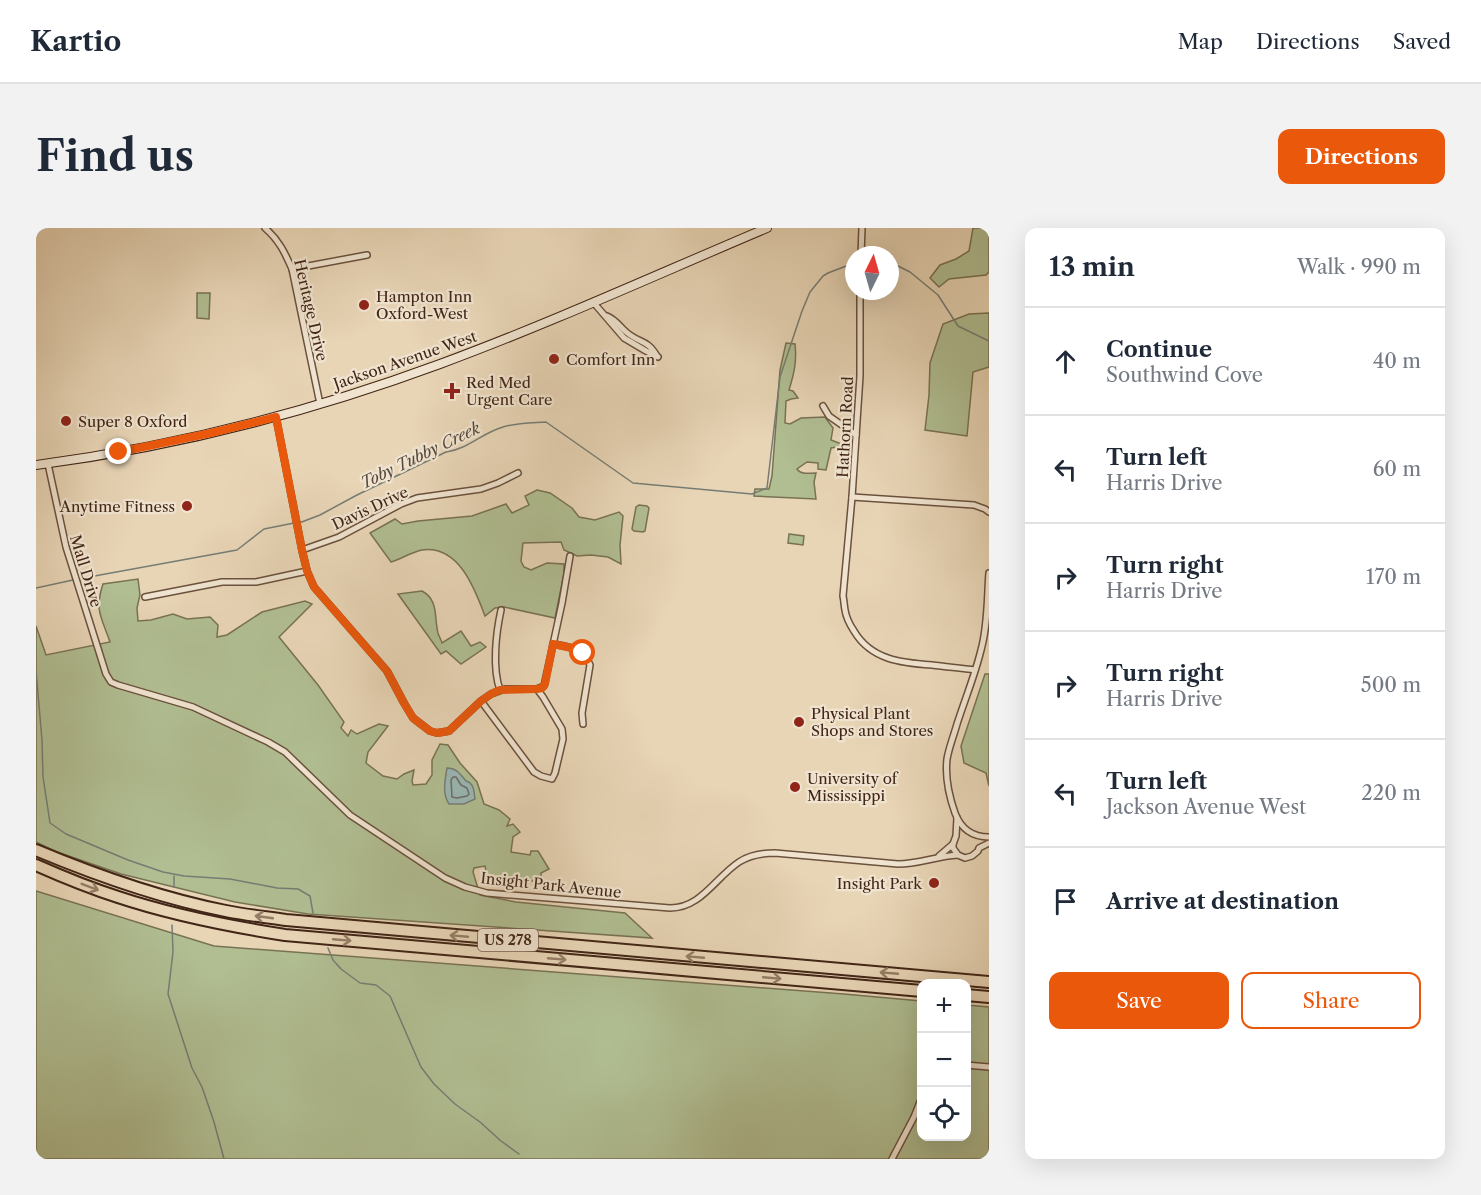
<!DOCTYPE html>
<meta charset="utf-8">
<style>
:root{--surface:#fff;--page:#f2f2f3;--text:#1f2937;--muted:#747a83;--line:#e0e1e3;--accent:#ea580c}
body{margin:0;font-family:"Libre Caslon Text",serif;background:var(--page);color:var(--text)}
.controls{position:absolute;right:18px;bottom:18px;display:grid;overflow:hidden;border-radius:12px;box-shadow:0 6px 24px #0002}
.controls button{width:54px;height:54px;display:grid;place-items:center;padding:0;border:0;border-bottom:2px solid var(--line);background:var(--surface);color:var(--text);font:30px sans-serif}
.compass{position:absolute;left:809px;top:18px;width:54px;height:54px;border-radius:50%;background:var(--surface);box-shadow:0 6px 24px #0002;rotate:5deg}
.stop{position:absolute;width:18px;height:18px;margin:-14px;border:4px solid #ea580c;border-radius:50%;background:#fff}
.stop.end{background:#ea580c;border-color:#fff;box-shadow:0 2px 6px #0008}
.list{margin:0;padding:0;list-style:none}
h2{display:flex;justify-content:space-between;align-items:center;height:78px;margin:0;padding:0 24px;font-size:26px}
h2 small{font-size:20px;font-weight:400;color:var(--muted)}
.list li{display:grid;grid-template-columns:39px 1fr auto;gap:18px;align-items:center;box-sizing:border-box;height:108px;padding:0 24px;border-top:2px solid var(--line)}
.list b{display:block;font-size:22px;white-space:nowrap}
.list p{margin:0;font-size:20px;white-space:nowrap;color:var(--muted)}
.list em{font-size:20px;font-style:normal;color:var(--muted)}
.actions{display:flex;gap:12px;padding:18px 24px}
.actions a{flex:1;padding:14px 0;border:2px solid var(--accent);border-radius:12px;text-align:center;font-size:21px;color:var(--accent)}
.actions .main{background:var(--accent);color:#fff}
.icon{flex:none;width:33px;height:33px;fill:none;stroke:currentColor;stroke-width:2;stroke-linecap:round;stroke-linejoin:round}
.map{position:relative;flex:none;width:953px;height:931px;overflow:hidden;border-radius:12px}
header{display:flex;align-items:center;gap:36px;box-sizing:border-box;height:84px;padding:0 30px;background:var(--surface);border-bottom:2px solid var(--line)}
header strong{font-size:28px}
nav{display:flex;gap:33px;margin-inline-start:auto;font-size:21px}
.intro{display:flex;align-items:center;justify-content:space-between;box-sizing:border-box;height:144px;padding:0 36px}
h1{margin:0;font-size:42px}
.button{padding:15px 27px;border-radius:12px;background:var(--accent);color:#fff;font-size:21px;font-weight:700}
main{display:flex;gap:36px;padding:0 36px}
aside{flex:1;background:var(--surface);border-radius:12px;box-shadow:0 6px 24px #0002}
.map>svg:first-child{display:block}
</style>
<header>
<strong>Kartio</strong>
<nav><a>Map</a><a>Directions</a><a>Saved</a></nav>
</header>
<div class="intro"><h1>Find us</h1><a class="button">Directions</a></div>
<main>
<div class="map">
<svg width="953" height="931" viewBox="0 0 953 931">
<rect width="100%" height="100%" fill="#e8d5b6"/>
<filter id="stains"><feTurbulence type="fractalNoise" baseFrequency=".00333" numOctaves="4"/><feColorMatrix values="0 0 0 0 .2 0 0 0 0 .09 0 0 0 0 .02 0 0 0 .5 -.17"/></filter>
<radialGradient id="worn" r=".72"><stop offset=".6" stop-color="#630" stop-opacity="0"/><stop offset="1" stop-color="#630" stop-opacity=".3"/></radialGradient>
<!-- green -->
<g fill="#b0be92" stroke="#787254" stroke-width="1.5">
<path d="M937,0h16v44l-3,3 -37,4 -10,8 -9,-9 10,-13 16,-6 13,-8z"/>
<path d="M161,65h13l-1,26 -12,-1z"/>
<path d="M953,85v54l-16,5 -6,64 -42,-6 4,-35 1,-32 13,-39 26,-10z"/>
<path d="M750,115l9,1c2,17 -1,30 -6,46l4,1 5,7 -7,1 -5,2 -1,22 5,1 11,-6 24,-1 8,11 -2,12 16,6 1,5 -11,-4 -6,1 -5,22 -8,-1v-6l-11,-1 -10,7c4,6 12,4 19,4l-2,9 2,17 -62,-3 1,-7h14l3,-13 8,-106z"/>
<path d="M501,262l13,3 22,15 7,9 16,3 24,-8 4,4 -3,29 1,19 -13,-7 -17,-2 -14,1 -13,-6 -3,-8 -38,1 -2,18 3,6 7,3 16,-7 17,1v10l-9,44 -51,-11 -9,1 -10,8c-10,-27 -26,-71 -63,-66 -10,2 -21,9 -31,12l-21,-29 25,-14 7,5 16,-3 54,-5 34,-12 6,9 17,-8 -4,-9z"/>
<path d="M603,277l8,1 2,2 -4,23 -2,1 -9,-1 -2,-2 4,-22z"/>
<path d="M753,306l15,2 -1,9 -15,-2z"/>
<path d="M102,351l2,16 -3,13 1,13 13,-1 22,-6 14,5 23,-2 8,8 -1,12 10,-2 35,-23 43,-11 7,3 -33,33 39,48 26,37 -3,6 7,8 3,-6 6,4 22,-10 9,2 -20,26 -2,11 17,13 14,3 7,-5 10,-4 -2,11 1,4 13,-1 6,-9v-15l8,-16 8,1 12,18 17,19 7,22 15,6 11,9 -3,7 6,-2 7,8 -7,5 -2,15 19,3 1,-4h7l11,18 -8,4v9l-54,-6 -2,-10 -11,2 -1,4 7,23 36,7 109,11 27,25 -344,-24 -73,-12 -114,-28 -67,-23 -18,-9v-216l10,29 64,-13c-8,-24 -16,-31 -7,-58z"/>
<path d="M386,363c17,9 12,27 16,42 0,1 4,9 4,10l19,-12 10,15 9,-4 6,5 -25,17 -15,-13 -5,3 -43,-60z"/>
<path d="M949,446h4v112l-3,-13 -22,-10 -3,-17z"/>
<path d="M0,663l178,55 630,48 77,7 1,135h44l1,-131 22,2v152h-953z"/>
</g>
<!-- water -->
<path fill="#99b7b5" stroke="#767d75" stroke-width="1.5" d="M411,540c10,0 13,6 19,13 8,2 8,10 9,18l-11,5h-15c-7,-10 -4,-24 -2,-36z"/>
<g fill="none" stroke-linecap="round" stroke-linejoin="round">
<!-- shore -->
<path stroke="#6d6e66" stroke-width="1.5" d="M417,549h3l5,8 6,3 2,6 -2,2 -10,2 -5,-1 -1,-17z"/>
<!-- stream -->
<g stroke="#767d75" stroke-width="1.5">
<path d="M854,37l8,1 12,6 28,23 20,31 31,15"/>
<path d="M263,295l21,-8 37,-20 89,-43c22,-3 36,-19 57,-25 13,-4 29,-4 43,-5l87,61 119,11 15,-6 13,-111 22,-66 8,-19 13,-16 5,-3 26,-10"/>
<path d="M42,351l159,-29 27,-21 30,-6"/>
<path d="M0,360l37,-8"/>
<path d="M0,443l6,69 1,37 7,46 16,11 62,26 35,12 21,4 46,3 47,9 21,1 12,7 3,17"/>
<path d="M138,648v11"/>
<path d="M136,697l1,27 -5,42 24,74 10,19 12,35 10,37"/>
<path d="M292,720l5,12 8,9 19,14 16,2 14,11 31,71 13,17 21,20 25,18 21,19 18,13"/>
</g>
<!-- street casing -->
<g stroke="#6b513e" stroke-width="8">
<g id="street">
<path d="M229,0c14,12 20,25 27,41l28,135"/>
<path d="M825,27l1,-27"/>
<path d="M256,41l75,-14"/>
<path d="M824,63v85l-8,121 -9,99c1,4 1,9 2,14 1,7 5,15 9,21 17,29 48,32 78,34 15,2 29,3 43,5"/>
<path d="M557,74l31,36 22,13 12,6"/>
<path d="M571,88c10,4 14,13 23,19 13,9 17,5 27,21"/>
<path d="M787,178l6,10 27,19"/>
<path d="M240,189l26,133 5,21 7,16 73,84 17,32 9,15 17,13 7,2 12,-2 32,-30 10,-7 14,-5h32l7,-3 18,-83 8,-47"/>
<path d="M12,236l18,83 40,127 5,8 7,3 75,22 75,35 17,10 65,63 95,63 20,9 22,6 183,15c31,0 45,-30 69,-46 11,-7 23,-9 36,-9l123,11c21,0 39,-8 60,-9"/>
<path d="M816,269l122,8 11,4 4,3"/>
<path d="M266,322l37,-13 62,-33 16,-6 64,-9 17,-6 20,-10"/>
<path d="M953,345c-2,25 -1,52 -8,77 -6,25 -16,49 -24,74 -3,11 -8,23 -10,35 -2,18 2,37 8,54 6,16 18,24 34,24"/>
<path d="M109,369l77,-15h34l51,-11"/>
<path d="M517,416c16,3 31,4 37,21l-8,48 1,11"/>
<path d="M464,462c-8,-22 -4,-57 1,-80"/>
<path d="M445,473l53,71 7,4 11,3 3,-6 8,-34 -1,-10 -19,-32 -6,-8"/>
<path d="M921,590l-1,18 -3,8v4l5,7 7,3 7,-2 6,-5 1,-3 10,-5"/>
<path d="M903,628l14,-12"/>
<path d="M930,837l23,2"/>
<path d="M856,931l22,-42 8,-20"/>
</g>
</g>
<!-- secondary casing -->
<g stroke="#412516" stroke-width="10">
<path id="secondary" d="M0,237c138,-18 274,-53 404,-101 111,-41 218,-90 327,-136"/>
</g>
<!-- highway casing -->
<g stroke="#412516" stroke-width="14">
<g id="highway">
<path d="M0,622c62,26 124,48 190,61 20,4 40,6 60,9l703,62"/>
<path d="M0,637c27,12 54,23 82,32 54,18 110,29 167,38l637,56"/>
<path d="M930,767l23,2"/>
</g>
</g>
<!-- street -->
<use href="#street" stroke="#f0e4d0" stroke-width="5"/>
<!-- secondary -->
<use href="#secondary" stroke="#f0e4d0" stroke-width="8"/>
<!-- highway -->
<use href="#highway" stroke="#e8d5b6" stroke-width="10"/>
</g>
<!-- one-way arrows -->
<defs><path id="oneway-shaft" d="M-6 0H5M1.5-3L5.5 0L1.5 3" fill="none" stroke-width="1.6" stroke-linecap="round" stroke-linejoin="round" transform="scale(1.5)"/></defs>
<g stroke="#947d66">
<use href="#oneway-shaft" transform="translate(54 659) rotate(21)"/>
<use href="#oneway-shaft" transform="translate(228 689) rotate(-172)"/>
<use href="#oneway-shaft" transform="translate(423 708) rotate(-175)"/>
<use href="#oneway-shaft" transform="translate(306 712) rotate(5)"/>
<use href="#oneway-shaft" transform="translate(659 729) rotate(-175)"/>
<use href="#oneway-shaft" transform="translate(521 731) rotate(5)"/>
<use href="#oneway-shaft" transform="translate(853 745) rotate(-175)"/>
<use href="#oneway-shaft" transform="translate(736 750) rotate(5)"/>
</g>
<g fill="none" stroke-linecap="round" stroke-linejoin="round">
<!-- route -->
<path stroke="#ea580c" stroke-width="8" d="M83,224l92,-19 65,-16 26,133 5,21 7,16 73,84 17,32 9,15 17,13 7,2 12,-2 32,-30 10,-7 9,-4 37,-1 5,-1 3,-4 8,-40 24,5 6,4"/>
</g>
<!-- markers -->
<g fill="#8f2418" stroke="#f0e4d0" stroke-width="2">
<circle cx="328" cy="77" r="6"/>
<circle cx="518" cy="131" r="6"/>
<path d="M413 154h6v6h6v6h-6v6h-6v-6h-6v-6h6z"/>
<circle cx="30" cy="193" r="6"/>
<circle cx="151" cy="278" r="6"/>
<circle cx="763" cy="494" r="6"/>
<circle cx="759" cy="559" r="6"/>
<circle cx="898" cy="655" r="6"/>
</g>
<g text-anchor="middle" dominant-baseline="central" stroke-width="4.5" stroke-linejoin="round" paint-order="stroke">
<!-- shield labels -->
<rect fill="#f0e4d0" stroke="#765e4e" stroke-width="1.5" x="442" y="701" width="60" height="22" rx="4.5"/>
<g font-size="14" font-weight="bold" fill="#412516">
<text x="472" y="712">US 278</text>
</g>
<!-- poi labels -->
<g font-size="15" fill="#412516" stroke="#f0e4d0" text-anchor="start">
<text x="340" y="68">Hampton Inn<tspan x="340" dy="17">Oxford-West</tspan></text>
<text x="530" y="131">Comfort Inn</text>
<text x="430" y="154">Red Med<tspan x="430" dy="17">Urgent Care</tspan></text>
<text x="42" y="193">Super 8 Oxford</text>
<text x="139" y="278" text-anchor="end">Anytime Fitness</text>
<text x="775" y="485">Physical Plant<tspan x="775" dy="17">Shops and Stores</tspan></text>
<text x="771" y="550">University of<tspan x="771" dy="17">Mississippi</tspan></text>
<text x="886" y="655" text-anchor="end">Insight Park</text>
</g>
<!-- street labels -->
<g font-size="15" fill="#412516" stroke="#f0e4d0">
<text transform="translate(275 82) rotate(77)">Heritage Drive</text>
<text transform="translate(369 132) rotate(-19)">Jackson Avenue West</text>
<text transform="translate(809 199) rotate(-87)">Hathorn Road</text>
<text transform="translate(334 280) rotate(-25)">Davis Drive</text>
<text transform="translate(50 343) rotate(73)">Mall Drive</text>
<text transform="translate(515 657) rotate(6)">Insight Park Avenue</text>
</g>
<!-- water labels -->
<g font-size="16" font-style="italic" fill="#574a3e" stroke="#f0e4d0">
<text transform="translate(384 227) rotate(-26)">Toby Tubby Creek</text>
</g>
</g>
<rect width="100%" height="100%" filter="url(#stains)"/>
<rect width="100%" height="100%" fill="url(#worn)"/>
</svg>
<div class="controls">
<button>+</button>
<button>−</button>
<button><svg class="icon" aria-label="locate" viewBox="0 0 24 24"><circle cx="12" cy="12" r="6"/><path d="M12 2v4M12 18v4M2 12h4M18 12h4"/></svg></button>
</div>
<svg class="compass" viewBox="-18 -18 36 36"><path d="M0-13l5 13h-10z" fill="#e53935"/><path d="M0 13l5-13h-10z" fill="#747a83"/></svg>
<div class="stop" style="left:547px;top:425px"></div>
<div class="stop end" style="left:83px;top:224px"></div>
</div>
<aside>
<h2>13 min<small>Walk · 990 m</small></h2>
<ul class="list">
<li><svg class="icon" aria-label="ahead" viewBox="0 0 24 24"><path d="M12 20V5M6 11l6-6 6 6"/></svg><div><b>Continue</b><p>Southwind Cove</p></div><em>40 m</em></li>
<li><svg class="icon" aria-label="left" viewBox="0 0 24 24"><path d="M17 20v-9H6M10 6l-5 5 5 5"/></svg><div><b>Turn left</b><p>Harris Drive</p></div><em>60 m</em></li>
<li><svg class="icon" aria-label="right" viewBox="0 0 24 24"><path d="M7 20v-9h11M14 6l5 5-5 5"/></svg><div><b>Turn right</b><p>Harris Drive</p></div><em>170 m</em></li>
<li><svg class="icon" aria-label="right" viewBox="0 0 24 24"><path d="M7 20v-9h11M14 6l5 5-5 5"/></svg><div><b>Turn right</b><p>Harris Drive</p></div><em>500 m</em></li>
<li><svg class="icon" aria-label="left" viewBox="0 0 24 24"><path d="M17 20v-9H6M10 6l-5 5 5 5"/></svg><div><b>Turn left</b><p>Jackson Avenue West</p></div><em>220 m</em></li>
<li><svg class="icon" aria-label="arrive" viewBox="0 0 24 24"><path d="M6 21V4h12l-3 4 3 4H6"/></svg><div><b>Arrive at destination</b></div></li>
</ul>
<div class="actions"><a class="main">Save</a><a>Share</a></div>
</aside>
</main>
